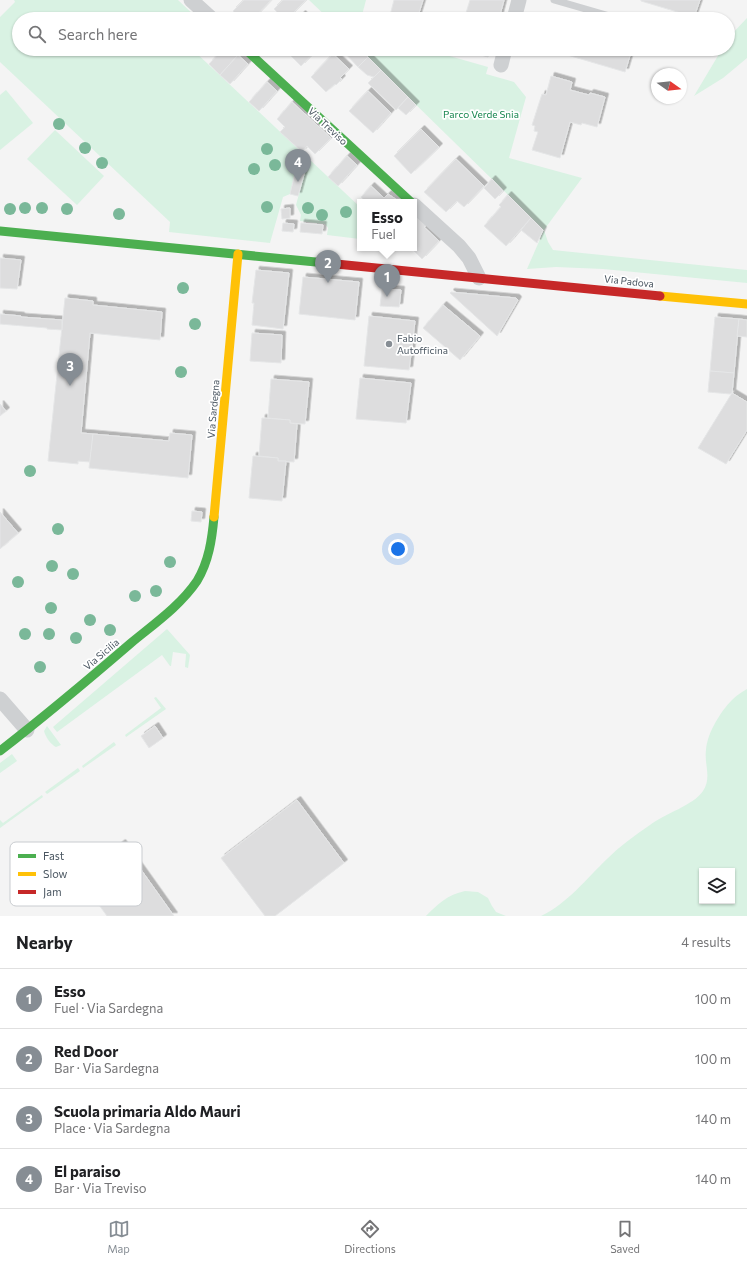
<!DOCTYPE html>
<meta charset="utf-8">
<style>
:root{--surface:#fff;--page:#f6f6f6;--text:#202124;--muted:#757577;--line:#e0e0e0;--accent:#868d94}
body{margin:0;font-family:Commissioner,sans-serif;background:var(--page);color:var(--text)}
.controls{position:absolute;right:12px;bottom:12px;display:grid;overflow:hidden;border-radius:0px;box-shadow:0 1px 3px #0004}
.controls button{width:36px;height:36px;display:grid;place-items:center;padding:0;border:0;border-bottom:1px solid var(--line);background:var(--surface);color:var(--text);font:20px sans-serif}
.compass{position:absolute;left:651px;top:68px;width:36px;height:36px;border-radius:50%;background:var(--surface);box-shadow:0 1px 3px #0004;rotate:105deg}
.you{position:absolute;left:398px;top:549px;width:14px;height:14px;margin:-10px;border:3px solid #fff;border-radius:50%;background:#1a73e8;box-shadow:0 0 0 6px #1a73e833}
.badge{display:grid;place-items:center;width:26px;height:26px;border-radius:50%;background:var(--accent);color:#fff;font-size:13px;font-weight:700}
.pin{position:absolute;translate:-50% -33px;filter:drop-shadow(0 1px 2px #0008)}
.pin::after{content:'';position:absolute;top:21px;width:14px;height:12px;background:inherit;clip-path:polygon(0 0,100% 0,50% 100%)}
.popup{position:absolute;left:357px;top:199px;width:60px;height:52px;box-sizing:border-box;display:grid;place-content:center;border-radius:0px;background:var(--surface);filter:drop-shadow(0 1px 3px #0005);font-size:13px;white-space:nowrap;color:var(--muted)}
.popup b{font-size:15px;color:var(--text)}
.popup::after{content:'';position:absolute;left:50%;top:100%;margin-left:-8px;border:8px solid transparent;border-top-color:var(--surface)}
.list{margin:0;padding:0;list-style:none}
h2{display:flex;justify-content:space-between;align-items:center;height:52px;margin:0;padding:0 16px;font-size:17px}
h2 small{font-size:13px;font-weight:400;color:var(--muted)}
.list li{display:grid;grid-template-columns:26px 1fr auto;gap:12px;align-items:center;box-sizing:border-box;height:60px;padding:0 16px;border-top:1px solid var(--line)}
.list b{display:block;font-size:15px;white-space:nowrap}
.list p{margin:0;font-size:13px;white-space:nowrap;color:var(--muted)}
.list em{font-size:13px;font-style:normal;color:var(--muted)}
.icon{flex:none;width:22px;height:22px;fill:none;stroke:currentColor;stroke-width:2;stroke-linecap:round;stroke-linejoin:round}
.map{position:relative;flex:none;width:747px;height:916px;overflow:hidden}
.search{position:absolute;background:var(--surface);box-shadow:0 1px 3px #0004;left:12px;right:12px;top:12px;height:44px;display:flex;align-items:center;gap:10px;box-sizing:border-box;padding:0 14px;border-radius:22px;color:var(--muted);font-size:15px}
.sheet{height:292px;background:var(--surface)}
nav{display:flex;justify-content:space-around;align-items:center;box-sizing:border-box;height:56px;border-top:1px solid var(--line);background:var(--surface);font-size:11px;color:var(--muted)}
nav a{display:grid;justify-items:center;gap:2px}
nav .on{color:var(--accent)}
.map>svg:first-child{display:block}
</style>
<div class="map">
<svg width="747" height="916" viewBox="0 0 747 916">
<defs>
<filter id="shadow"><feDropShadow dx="3.5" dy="-3.5" stdDeviation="0" flood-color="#0004"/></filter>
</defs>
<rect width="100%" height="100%" fill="#f4f4f4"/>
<!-- green -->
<g fill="#d9f2e3" fill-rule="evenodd">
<path d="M14,0h164l19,18 -1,1h-177v30h173l168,158v32l-33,-4 1,-7 -3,-4 -25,-3 1,-6 -5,-10 9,-34 -8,-2 -7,25 -7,3 -13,46 -101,-11 1,-10 -170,-160v-45l15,-15z"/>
<path d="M309,0h57l-5,19h-32z"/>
<path d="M747,18v40l-24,20 -29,18 28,-47h6v-10l2,-3z"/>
<path d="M359,49h66l63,18 -2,7 28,8 12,15 -17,61 73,20 -38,52z"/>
<path d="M6,90l27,33 -33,27v-55z"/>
<path d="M55,130l49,46 -27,29 -50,-46z"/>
<path d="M544,230l4,12 5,8 194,20v13l-144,-14 -47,-2 -29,2z"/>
<path d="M167,629l23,26 -2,13 -3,-1 1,-13 -13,-2 -2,14h-1l-8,-11 -105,77 -4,-5z"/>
<path d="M747,689v227h-206c27,-13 45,-37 66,-57 13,-13 28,-24 43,-34 14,-11 44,-20 53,-34 9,-13 1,-27 3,-41 1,-17 15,-39 26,-50 5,-5 10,-8 15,-11zM702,871h30v30h-30z"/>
<path d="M156,697l10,12 -40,28 -1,-2 36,-27 -7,-10z"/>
<path d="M47,726l14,19 -5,2c-5,-2 -11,-11 -12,-16z"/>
<path d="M114,742l2,3 -33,23 -1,-2z"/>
<path d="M12,754l5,7 -17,12v-10z"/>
<path d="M78,768l2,3 -33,23 -2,-2z"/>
<path d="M42,795l1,2 -43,31v-8l3,3z"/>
<path d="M465,891l13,1 10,6 4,8 4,6 10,4h-80c13,-13 21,-21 39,-25z"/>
</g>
<!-- building -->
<g fill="#ddddde" stroke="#e5e6e7" filter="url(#shadow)">
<path d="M244,0h27l-18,19h-12l-8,-8z"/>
<path d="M283,0h23l-19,19h-3l-10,-10z"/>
<path d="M394,0h29l-5,16 8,3h-37z"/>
<path d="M470,0h34l-5,19h-35z"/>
<path d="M641,0h59l-6,17 -53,-16z"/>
<path d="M302,14l5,5h-10z"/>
<path d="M223,49h8l7,6 -18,20 -11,-11z"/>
<path d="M284,49h33l-16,17z"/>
<path d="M341,49h18l9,8 -10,10z"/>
<path d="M459,49h31l-2,8z"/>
<path d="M547,49h85l-7,23z"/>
<path d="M333,54l16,15 -9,9 2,1 -6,6 -1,-1 -9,8 -15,-15z"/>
<path d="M238,55l10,9 -18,20 -10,-9z"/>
<path d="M368,57l13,13 -7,7 -7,-2 -9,-8z"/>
<path d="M381,70l27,27 -12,13 -28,-27z"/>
<path d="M551,76l21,6 -2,8 19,5 1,-2 15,4 -8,30 -15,-4 -1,2 -11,-3 -10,36 -28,-8 6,-18 -4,-1 1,-5 -3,-1 10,-31 4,1z"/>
<path d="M267,82l10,9 -18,20 -10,-9z"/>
<path d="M368,91l23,22 -18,20 -24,-22z"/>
<path d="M408,97l8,8 -10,10 -8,-7z"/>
<path d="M292,102l39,36 -16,16 -8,-8 -5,6 -22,-20 5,-5 -8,-8z"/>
<path d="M421,129l18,18 -28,27 -17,-18z"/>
<path d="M347,156l10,9 -19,21 -10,-9z"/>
<path d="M456,159l28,27 -20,21 -7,-6 -11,11 -22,-20z"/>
<path d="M296,169l9,2 -7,25 -8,-2z"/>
<path d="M492,179l11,12 -8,8 -11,-11z"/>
<path d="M371,186l13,12 4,-4 12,8h-34l-5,-5z"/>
<path d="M508,195l23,23 -25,28 -22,-20 17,-19 -2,-2z"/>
<path d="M290,208v10l-8,1 -1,-10z"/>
<path d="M414,213l13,12 -3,2 15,14 -17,18 -11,-11h3z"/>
<path d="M531,218l12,12 -6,13 -16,-13z"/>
<path d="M283,223l11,1 -1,8 -11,-1z"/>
<path d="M301,223l22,2 -1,9 -22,-2z"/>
<path d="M0,258l21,2 -4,29 -17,-1z"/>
<path d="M256,270l33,3 -6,56 -31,-4 2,-22h-2z"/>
<path d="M303,277l56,5 -4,38 -56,-6z"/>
<path d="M382,289l19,1 -2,17 -19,-1z"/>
<path d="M451,292l65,6 2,2 -21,36 -47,-43z"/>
<path d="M65,298l28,3v4l69,7 -2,28 -70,-7 -9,100 12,1 -3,28 -12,-1v3l-30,-3z"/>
<path d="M443,305l37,31 -20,24 -37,-32z"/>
<path d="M0,314l21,2v1l41,3v10l-15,-1v-1l-47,-4z"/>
<path d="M369,316l46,5 -6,49 -45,-4z"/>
<path d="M715,317l24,2 -5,54 -24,-2z"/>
<path d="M739,319l8,1v17l-10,-1z"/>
<path d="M252,333l30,2 -1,28 -31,-2z"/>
<path d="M710,371l24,2 -2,20 -2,1 -22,-2z"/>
<path d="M360,378l51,5 -5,40 -50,-4z"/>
<path d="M271,379l38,3 -4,42 -15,-1v-3l-22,-2z"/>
<path d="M732,393l15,9v28l-21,34 -28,-16z"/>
<path d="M0,404l6,7 -6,5z"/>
<path d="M262,418l28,2v3l7,1 -3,38 -16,-1v-3l-19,-2z"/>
<path d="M170,433l22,2 -4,43 -99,-10 4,-34 76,7z"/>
<path d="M253,456l25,2v3h8l-4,40 -33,-3z"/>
<path d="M192,511l10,1 -1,10 -10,-1z"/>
<path d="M0,512l18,21 -18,16z"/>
<path d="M155,726l8,12 -14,10 -8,-12z"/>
<path d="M297,800l47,63 -69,53h-10l-44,-58z"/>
<path d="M122,843l52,73h-67l-32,-44 29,-21 2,4z"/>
</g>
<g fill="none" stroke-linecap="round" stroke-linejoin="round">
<!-- lane -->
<path stroke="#ced0d2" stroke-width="7" d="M554,0l66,19"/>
<!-- street -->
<g stroke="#ced0d2" stroke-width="15">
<path d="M191,0l21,19"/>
<path d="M514,19l5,-19"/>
<path d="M501,65l4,-16"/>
<path d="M414,205l45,41 10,12 10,20"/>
<path d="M0,699l27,31"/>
</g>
<!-- fast -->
<g stroke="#4caf50" stroke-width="9">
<path d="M245,49l166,153"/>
<path d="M0,231l326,32"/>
<path d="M0,751c45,-35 88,-71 131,-108 23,-19 49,-37 66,-62 12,-20 15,-42 17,-64"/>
</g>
<!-- slow -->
<g stroke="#ffc107" stroke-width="9">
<path d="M660,296l87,8"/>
<path d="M214,517l24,-263"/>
</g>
<!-- jam -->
<path stroke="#c62828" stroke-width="9" d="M326,263l334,33"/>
</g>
<!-- trees -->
<g fill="#7ab899">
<circle cx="59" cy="124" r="6"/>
<circle cx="85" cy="148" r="6"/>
<circle cx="267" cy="149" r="6"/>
<circle cx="102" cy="163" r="6"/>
<circle cx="275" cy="165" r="6"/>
<circle cx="254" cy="169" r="6"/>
<circle cx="267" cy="207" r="6"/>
<circle cx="25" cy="208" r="6"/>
<circle cx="42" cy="208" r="6"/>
<circle cx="308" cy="208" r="6"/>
<circle cx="10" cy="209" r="6"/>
<circle cx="67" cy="209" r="6"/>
<circle cx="346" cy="212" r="6"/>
<circle cx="119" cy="214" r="6"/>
<circle cx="322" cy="215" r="6"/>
<circle cx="183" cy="288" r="6"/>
<circle cx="195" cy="324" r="6"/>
<circle cx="181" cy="372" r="6"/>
<circle cx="30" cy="471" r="6"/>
<circle cx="58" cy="529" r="6"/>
<circle cx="170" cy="562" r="6"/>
<circle cx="52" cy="566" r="6"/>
<circle cx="73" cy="574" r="6"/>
<circle cx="18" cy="582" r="6"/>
<circle cx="156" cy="591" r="6"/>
<circle cx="135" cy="596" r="6"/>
<circle cx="51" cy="608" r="6"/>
<circle cx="90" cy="620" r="6"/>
<circle cx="110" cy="630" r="6"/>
<circle cx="25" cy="634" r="6"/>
<circle cx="49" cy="634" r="6"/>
<circle cx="76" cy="638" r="6"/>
<circle cx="40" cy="667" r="6"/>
</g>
<!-- markers -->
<circle fill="#868d94" stroke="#fff" stroke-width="1.5" cx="389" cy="344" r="4"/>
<g text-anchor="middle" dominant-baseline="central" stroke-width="3.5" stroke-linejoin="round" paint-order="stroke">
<!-- park labels -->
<g font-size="10" fill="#17864f" stroke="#fff">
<text x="481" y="114">Parco Verde Snia</text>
</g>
<!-- street labels -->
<g font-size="10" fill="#4a5661" stroke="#fff">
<text transform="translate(328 126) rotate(43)">Via Treviso</text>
<text transform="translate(629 281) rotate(6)">Via Padova</text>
<text transform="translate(213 409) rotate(-85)">Via Sardegna</text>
<text transform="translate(101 654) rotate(-40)">Via Sicilia</text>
</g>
<!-- poi labels -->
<g font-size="10" fill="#4a5661" stroke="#fff" text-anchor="start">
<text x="397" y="338">Fabio<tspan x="397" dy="12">Autofficina</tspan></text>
</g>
</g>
<!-- legend -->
<rect x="10" y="842" width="132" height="64" rx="6" fill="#fff" stroke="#c9ccd0" stroke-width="1"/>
<rect x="18" y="854" width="18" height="4" fill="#4caf50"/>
<rect x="18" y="872" width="18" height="4" fill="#ffc107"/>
<rect x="18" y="890" width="18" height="4" fill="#c62828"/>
<g font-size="11" fill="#4a5661">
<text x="43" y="860">Fast</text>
<text x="43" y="878">Slow</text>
<text x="43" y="896">Jam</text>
</g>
</svg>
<div class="controls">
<button><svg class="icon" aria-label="layers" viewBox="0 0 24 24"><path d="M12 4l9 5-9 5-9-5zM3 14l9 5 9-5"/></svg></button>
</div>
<svg class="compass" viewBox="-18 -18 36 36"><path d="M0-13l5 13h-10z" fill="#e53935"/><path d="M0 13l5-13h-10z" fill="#757577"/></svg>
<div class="you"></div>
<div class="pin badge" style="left:387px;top:297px">1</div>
<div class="popup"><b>Esso</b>Fuel</div>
<div class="pin badge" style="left:328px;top:283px">2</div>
<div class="pin badge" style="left:70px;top:386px">3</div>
<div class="pin badge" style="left:298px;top:182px">4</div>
<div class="search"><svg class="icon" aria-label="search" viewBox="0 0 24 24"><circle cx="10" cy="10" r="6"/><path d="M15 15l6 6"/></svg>Search here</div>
</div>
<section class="sheet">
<h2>Nearby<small>4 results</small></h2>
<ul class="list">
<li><span class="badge">1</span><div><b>Esso</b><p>Fuel · Via Sardegna</p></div><em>100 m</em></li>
<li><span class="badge">2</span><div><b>Red Door</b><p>Bar · Via Sardegna</p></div><em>100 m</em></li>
<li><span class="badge">3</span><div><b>Scuola primaria Aldo Mauri</b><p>Place · Via Sardegna</p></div><em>140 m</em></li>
<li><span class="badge">4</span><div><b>El paraiso</b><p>Bar · Via Treviso</p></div><em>140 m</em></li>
</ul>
</section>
<nav>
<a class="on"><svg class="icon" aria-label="map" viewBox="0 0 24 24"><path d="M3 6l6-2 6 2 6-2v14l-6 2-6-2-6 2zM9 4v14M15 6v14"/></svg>Map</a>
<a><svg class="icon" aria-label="directions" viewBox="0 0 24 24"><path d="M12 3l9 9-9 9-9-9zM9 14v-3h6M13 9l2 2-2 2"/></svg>Directions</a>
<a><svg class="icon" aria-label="saved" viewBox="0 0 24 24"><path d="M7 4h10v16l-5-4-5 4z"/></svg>Saved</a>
</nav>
